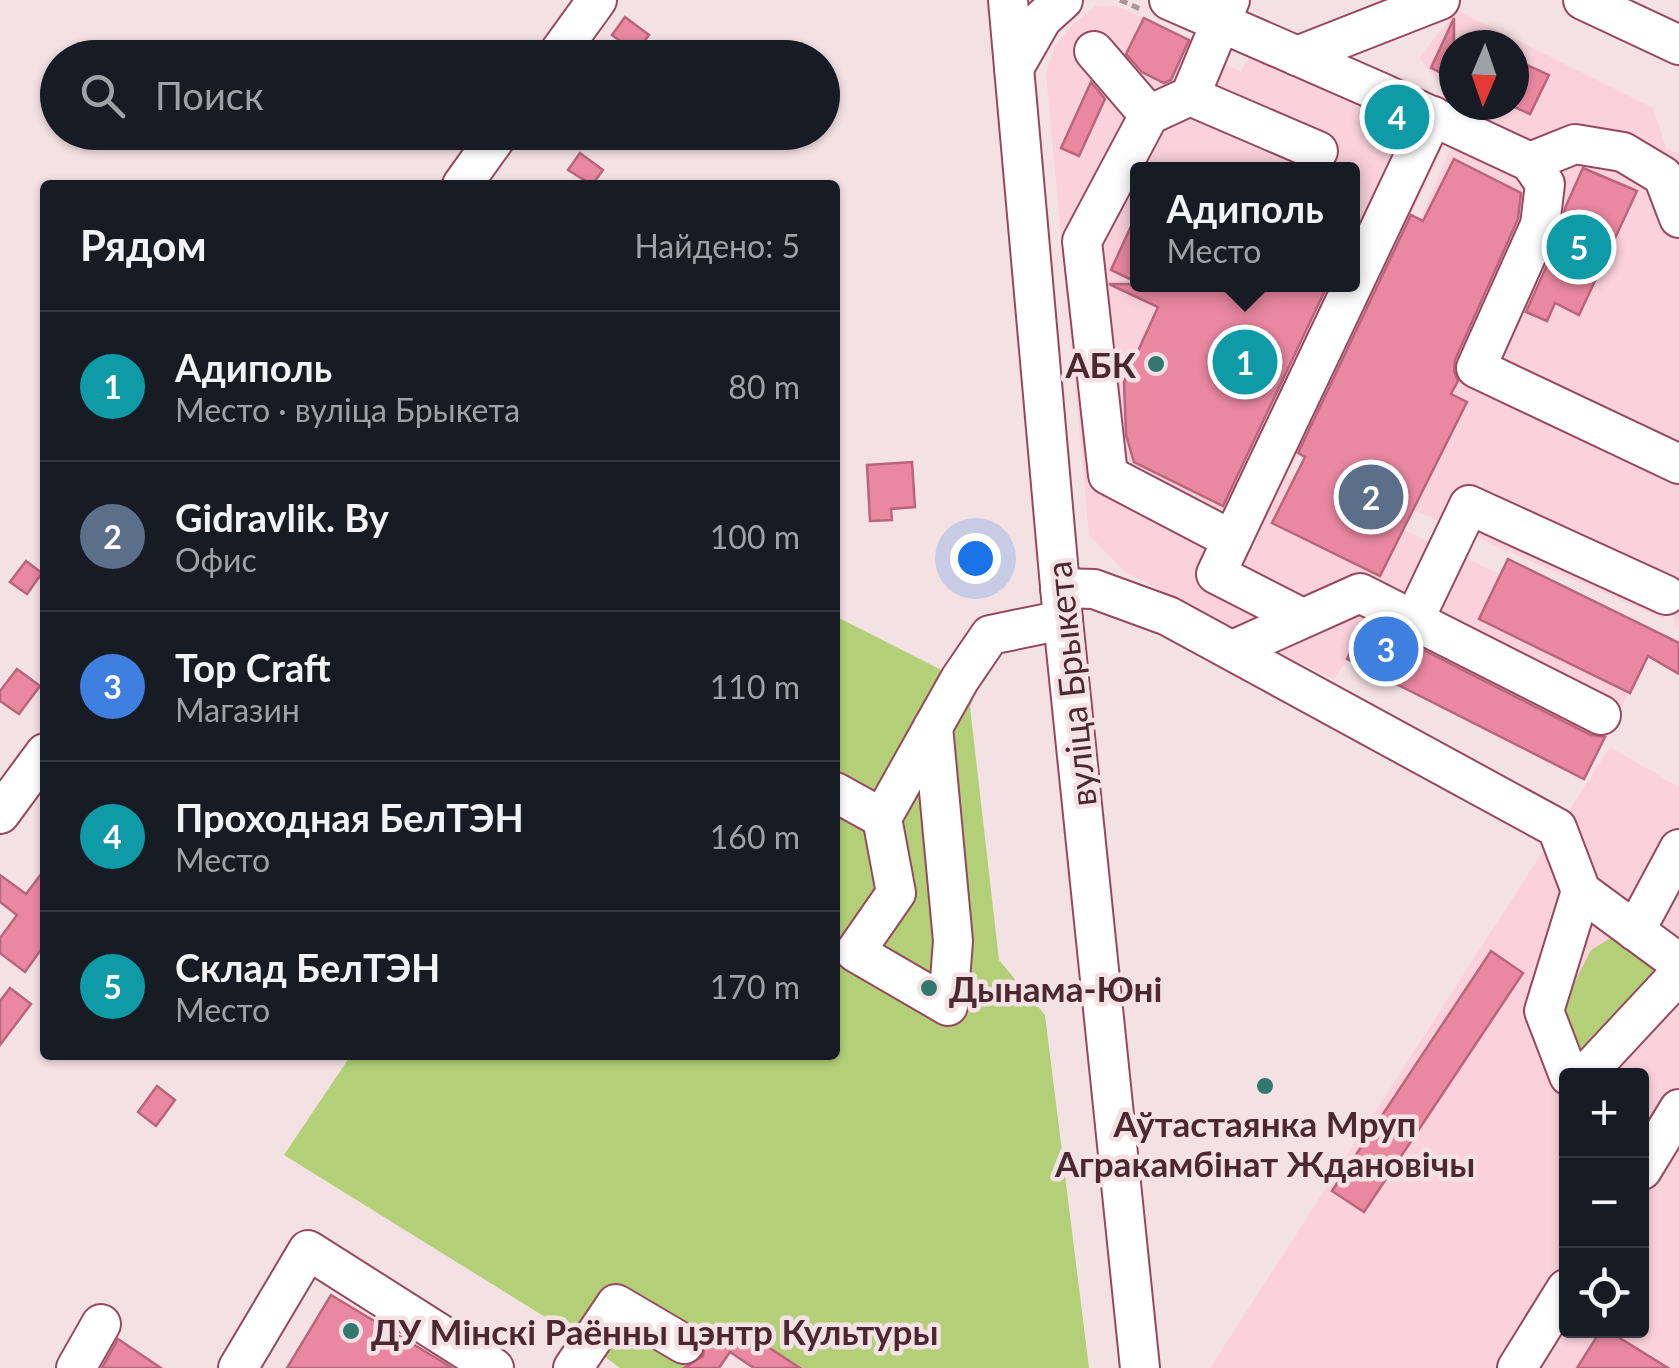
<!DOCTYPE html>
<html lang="ru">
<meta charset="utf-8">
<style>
:root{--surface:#171b24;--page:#20242c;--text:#f1f3f6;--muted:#9ea1a6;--line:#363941;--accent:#32786f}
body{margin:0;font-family:Lato,sans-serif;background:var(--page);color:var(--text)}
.controls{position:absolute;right:30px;bottom:30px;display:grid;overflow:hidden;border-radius:10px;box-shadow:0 2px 8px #0004}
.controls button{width:90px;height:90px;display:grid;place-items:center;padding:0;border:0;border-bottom:2px solid var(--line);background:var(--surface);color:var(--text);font:50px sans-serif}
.compass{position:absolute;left:1439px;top:30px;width:90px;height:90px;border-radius:50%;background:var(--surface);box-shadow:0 2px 8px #0004;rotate:182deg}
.you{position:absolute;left:975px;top:558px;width:35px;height:35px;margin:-25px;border:8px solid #fff;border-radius:50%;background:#1a73e8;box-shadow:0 0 0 15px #1a73e833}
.badge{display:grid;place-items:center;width:65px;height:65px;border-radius:50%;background:var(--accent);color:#fff;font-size:32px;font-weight:700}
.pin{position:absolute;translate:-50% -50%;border:5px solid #fff;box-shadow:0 2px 10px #0006}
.popup{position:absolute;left:1130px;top:162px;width:230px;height:130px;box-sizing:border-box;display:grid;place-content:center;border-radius:10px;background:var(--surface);filter:drop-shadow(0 2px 8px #0005);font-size:32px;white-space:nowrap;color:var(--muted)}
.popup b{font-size:38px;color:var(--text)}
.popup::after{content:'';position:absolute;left:50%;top:100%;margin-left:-20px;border:20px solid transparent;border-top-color:var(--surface)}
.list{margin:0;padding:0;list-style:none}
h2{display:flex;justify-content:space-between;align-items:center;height:130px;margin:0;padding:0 40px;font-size:42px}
h2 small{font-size:32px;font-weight:400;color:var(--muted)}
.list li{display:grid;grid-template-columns:65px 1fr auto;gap:30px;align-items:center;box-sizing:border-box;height:150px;padding:0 40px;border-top:2px solid var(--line)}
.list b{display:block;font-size:38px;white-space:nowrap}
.list p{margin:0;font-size:32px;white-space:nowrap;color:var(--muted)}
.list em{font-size:32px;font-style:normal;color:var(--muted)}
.icon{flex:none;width:55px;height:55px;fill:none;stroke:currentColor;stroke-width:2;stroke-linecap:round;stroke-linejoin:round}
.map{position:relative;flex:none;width:1679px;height:1368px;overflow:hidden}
.search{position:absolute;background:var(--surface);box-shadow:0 2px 8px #0004;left:40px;top:40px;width:800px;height:110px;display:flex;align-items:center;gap:25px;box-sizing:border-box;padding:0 35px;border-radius:55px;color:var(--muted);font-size:38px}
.panel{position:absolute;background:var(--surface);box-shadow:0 2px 8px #0004;left:40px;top:180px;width:800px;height:880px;border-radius:10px}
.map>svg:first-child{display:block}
</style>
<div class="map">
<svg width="1679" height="1368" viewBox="0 0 1679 1368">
<rect width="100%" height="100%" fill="#f4e1e4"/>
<!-- built -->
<g fill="#fbd2db" fill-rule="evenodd">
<path d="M1095,6h21l28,12 46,23 -2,5 53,26 9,-17 122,55 81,16 -166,351 367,167 -70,135 -237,-119 -13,19 -81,-40 -128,-67 -36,-37 -43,-461 8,-27 17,-21zM1138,170h214v114h-214z"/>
<path d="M1456,10l197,98 13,40 13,6v469l-4,6 -5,-40 -6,30 -352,-153 154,-352 -8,-9h56v-60h-60v55l-35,-42z"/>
<path d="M1610,747l69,40v581h-469zM1566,1076h76v254h-76z"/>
</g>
<!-- green -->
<g fill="#b3d078">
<path d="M835,616l142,72 -7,19 29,253 46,55 44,353h-335l-24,-16 -11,16h-99l-41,-30 -295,-183 67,-100h484z"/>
<path d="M1614,936l41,27 -2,17 -76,81 -8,-17 -6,-39 28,-55z"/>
</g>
<!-- building -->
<g fill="#ea87a1" stroke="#b9667c" stroke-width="2.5">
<path d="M625,17l24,18 -13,18 -24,-18z"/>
<path d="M1144,18l45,22 -18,40 -7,3 -22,-11 -16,-18z"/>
<path d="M1454,18v61l-23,-11z"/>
<path d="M1514,59l35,16 -19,39 -16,-7z"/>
<path d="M1091,82l14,17 -26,57 -18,-8z"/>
<path d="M580,153l23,17 -11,15 -24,-15z"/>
<path d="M1454,159l67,34 -3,26 -63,141 -1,11 4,10 -7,13 16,8 -87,174 -108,-53 33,-66 -7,-4 113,-238 12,6z"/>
<path d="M1583,168l54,23 -58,124 -24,-12 -8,18 -21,-9 35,-78 4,-26z"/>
<path d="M1138,211v72l-27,-13z"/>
<path d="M1109,284h219l-105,222 -89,-44 -8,-27 -2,-53 34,-75z"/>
<path d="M912,462l3,45 -24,2 1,11 -22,1 -3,-56z"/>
<path d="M1508,559l171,84v31l-31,-18 -18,37 -151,-74z"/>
<path d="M26,561l16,12 -15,21 -17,-12z"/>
<path d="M1366,621l225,114 14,2 -21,42 -237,-120z"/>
<path d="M17,669l23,17 -21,28 -19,-13v-10z"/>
<path d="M45,869v75l-20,28 -25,-19v-15l17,-23 -17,-13v-27l26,19z"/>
<path d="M1491,951l32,22 -159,239 -32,-21z"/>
<path d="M10,988l21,16 -31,41v-44z"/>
<path d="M157,1086l18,14 -19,26 -18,-14z"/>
<path d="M331,1295l110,66 11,7h-165z"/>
<path d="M739,1328l61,40h-46l-24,-16 -11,16h-35l19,-12 3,-21 20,13z"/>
<path d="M1601,1330h6l61,38h-91z"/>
<path d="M118,1339l43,29h-59z"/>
</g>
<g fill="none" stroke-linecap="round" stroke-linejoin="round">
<!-- minor casing -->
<g stroke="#97485e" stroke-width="42">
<g id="minor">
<path d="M1008,0l55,620 77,748"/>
<path d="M1169,0l213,93 148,69 45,-18 48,8 40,24 16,42"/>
<path d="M1230,0l-40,96 -41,19 -67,126 26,234 124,65 -16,34 86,44"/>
<path d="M1583,0l96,45"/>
<path d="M1094,51l55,64"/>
<path d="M1297,56l143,-56"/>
<path d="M555,58l42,-58"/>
<path d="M1014,68l28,-49 21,-19"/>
<path d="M1190,96l128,55"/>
<path d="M1530,162l15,22 -5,41 -64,143 203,96"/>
<path d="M462,185l38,-53"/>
<path d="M1232,540l201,-424"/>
<path d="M1060,588l34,1 74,27 389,212 24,63 98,72"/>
<path d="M1414,620l55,-115 197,90"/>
<path d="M1235,649l125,-56 241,122"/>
<path d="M835,792l47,26 78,-139 30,-44 73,-15"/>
<path d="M0,814l45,-61"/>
<path d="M882,818l14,75 -41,59 93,54 5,-65 -20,-214"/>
<path d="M1635,931l44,-82"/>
<path d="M1569,1076l-25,-65 37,-120"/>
<path d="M1584,1076l95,-102"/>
<path d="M1642,1170l37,-61"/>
<path d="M76,1368l25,-44"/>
<path d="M238,1368l70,-118 186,118"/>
<path d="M573,1368l43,-64 68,40"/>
<path d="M1517,1368l49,-79"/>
</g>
</g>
<!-- path -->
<path stroke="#ad9499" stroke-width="5" stroke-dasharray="8 5" stroke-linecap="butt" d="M1120,0l20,9"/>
<!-- minor -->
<use href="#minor" stroke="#fff" stroke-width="38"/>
</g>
<!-- markers -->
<g fill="#32786f" stroke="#f4e1e4" stroke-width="4">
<circle cx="1156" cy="364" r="10"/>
<circle cx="929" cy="988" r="10"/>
<circle cx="1265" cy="1086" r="10"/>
<circle cx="351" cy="1331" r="10"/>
</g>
<g text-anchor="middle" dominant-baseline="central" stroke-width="9" stroke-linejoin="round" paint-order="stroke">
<!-- poi labels -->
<g font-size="35" font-weight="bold" fill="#4c2932" stroke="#f4e1e4" text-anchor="start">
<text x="1136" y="364" text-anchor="end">АБК</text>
<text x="949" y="988">Дынама-Юні</text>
<text x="1265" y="1123" text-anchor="middle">Аўтастаянка Мруп<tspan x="1265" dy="40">Агракамбінат Ждановічы</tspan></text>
<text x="371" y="1331">ДУ Мінскі Раённы цэнтр Культуры</text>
</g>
<!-- street labels -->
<g font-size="35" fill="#4c2932" stroke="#f4e1e4">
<text transform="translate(1070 684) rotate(-96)">вуліца Брыкета</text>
</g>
</g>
</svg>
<div class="controls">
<button>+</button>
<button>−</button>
<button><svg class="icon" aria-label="locate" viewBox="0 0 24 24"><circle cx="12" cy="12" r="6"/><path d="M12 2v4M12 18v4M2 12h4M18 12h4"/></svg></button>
</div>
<svg class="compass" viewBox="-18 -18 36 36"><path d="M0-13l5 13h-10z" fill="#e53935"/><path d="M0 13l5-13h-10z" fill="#9ea1a6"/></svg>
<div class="you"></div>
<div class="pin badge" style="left:1245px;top:362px;background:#0f9aa8">1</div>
<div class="popup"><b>Адиполь</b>Место</div>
<div class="pin badge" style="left:1371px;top:497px;background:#5c6f8a">2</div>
<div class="pin badge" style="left:1386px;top:649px;background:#3f7fe0">3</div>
<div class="pin badge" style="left:1397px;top:117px;background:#0f9aa8">4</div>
<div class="pin badge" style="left:1579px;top:247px;background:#0f9aa8">5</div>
<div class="search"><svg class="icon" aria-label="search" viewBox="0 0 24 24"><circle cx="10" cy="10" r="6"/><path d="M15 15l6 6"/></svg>Поиск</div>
<section class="panel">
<h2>Рядом<small>Найдено: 5</small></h2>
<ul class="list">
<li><span class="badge" style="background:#0f9aa8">1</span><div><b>Адиполь</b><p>Место · вуліца Брыкета</p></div><em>80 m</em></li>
<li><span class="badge" style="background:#5c6f8a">2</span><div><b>Gidravlik. By</b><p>Офис</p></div><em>100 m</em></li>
<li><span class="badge" style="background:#3f7fe0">3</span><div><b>Top Craft</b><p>Магазин</p></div><em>110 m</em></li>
<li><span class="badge" style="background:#0f9aa8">4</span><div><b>Проходная БелТЭН</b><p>Место</p></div><em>160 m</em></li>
<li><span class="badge" style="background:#0f9aa8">5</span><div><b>Склад БелТЭН</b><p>Место</p></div><em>170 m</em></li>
</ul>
</section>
</div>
